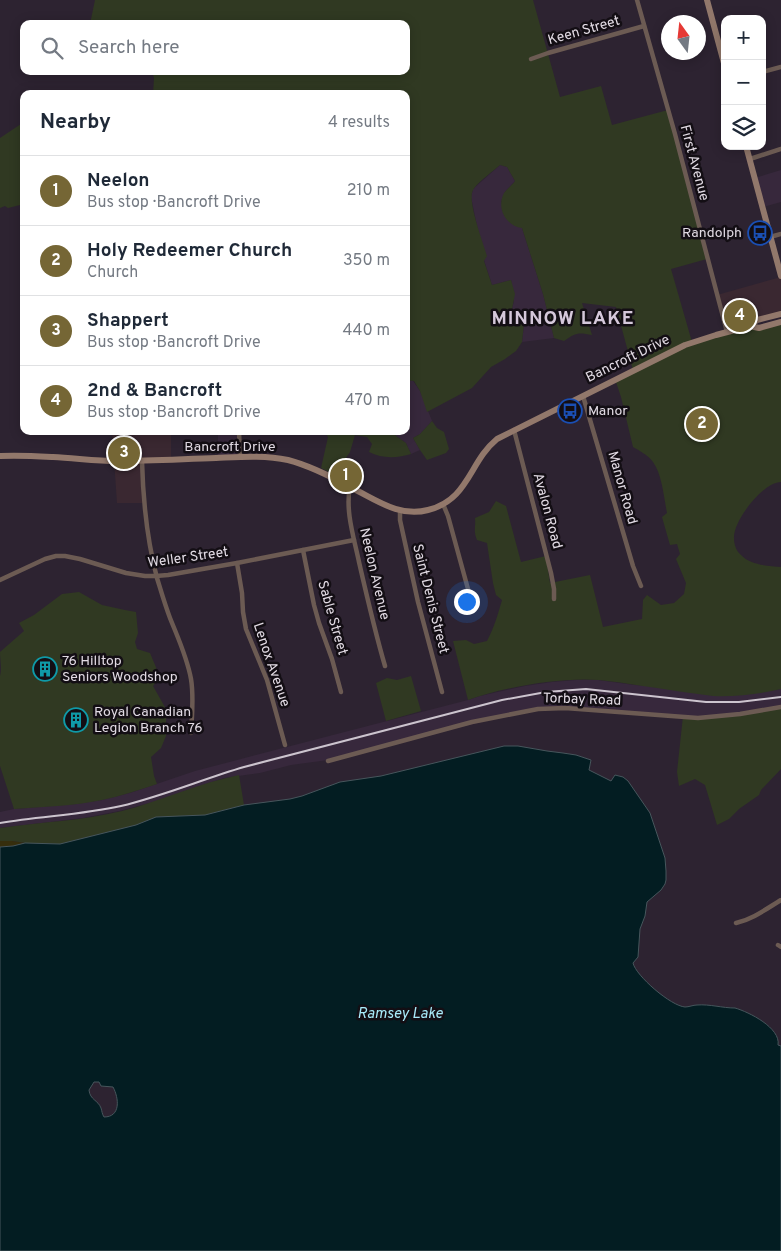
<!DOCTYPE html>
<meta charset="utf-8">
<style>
:root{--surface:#fff;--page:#f6f6f7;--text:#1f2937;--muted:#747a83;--line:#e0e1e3;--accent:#756635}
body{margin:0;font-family:Overpass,sans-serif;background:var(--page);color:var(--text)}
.controls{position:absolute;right:15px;top:15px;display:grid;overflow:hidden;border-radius:10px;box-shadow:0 2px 12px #0003}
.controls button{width:45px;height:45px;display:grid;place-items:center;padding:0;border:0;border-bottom:1px solid var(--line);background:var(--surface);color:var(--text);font:25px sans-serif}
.compass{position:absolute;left:661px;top:15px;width:45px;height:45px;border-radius:50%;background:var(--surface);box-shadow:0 2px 12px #0003;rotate:345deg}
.you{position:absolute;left:466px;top:601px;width:18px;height:18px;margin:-12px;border:4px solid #fff;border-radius:50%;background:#1a73e8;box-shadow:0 0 0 8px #1a73e833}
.badge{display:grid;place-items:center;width:32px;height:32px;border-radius:50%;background:var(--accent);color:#fff;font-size:16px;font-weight:700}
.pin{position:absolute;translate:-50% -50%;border:2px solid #fff;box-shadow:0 1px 5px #0006}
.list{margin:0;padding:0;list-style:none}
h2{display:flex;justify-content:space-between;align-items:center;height:65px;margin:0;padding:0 20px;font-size:21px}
h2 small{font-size:16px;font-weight:400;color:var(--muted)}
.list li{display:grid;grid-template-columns:32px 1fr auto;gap:15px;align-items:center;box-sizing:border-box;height:70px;padding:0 20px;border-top:1px solid var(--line)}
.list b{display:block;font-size:19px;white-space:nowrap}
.list p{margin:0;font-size:16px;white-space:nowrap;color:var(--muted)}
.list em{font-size:16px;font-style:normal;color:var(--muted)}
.icon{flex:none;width:28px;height:28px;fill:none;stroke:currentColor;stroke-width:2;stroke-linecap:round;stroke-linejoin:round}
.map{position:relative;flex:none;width:781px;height:1251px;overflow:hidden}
.search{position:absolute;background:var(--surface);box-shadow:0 2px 12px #0003;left:20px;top:20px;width:390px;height:55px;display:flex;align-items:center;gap:12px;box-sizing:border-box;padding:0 18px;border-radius:10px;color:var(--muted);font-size:19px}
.panel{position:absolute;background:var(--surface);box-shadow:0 2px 12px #0003;left:20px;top:90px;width:390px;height:345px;border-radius:10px}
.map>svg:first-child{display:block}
</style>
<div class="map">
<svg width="781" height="1251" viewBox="0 0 781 1251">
<rect width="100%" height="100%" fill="#2d2331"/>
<!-- commercial -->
<g fill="#3a2831">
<path d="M781,277v36l-32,13 -22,6 -10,-37z"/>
<path d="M112,431h59v28l-30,1 3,43h-27z"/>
</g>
<!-- built -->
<g fill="#37283c">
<path d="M500,165l7,2 8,14 -10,11 -4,10 21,26 21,66 11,44 -32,4 2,-18 -12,-15 2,-8 -3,-21 -19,5 -8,-25 -13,-63 2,-8z"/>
<path d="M781,170v32l-18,5 -8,-29z"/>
<path d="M406,380l7,1 7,10 12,30 -12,13 -7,4 7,12 -9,4 -5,-11 -10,-7 -2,-5h12z"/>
<path d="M218,431h21l1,25h-22z"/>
<path d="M576,680h22l36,5 142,5 5,-1v17l-18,4 -65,7 -104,-8 -64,1 -202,50 -37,5 -31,8 -36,5 -70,24 -35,9 -36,7 -83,10v-16l14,-3 62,-5 26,-4 28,-7 65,-22 46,-12 227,-59 12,-4 45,-10 27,-4z"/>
</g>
<!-- green -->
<g fill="#303922">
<path d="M95,0h438l27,97 41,-11 11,39 56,-15 39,149 -36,10 21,73 57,-16 10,2 22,-6v160c-18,0 -48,39 -47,56 0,6 2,13 7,17 9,10 27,11 40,12v122c-22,5 -46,8 -68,7 -10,-1 -20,-3 -30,-4 -28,-4 -56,-9 -84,-12 -38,-3 -95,7 -131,20l-15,-59 13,-1 8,4 13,-3c7,-13 11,-27 15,-41l-6,-5 -3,-12 -6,-40 -10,-3c-4,-10 -1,-12 -2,-22l14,-6 7,-11 10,5 15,56 25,-6 4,27 40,-8 13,52 39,-8 1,-19 4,-5 14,10 13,-2 10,-9 2,-11 -10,-24 4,-5 -3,-10 -7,1 -8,-28 5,-4c-3,-15 -5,-39 -14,-51 -5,-7 -13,-11 -20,-15l-12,-50 -6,-18 18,-9 -17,-63 -34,-4 10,32c-14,-3 -17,-2 -28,6l-10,-3 -11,-44 -21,-66c-16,-2 -26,-20 -18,-35 3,-4 8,-8 11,-12l-8,-14 -7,-2c-7,6 -23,18 -27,25 -6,11 10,52 14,66l-3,5 8,24 19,-5 4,14 -3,15 7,5 5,10 -2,18 -6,9 -11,8 -14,8 -19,21 -45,24 -7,-21 -6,-10 -8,-1v-286h-253l1,-16 -2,-7h254v-47h-316z"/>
<path d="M24,122v82l-16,4 -3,-2 -5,2v-70z"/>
<path d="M432,421l5,7 7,4 5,17 -3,4 -19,7 -7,-10 -7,-12 7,-4z"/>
<path d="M324,431h70l2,5 10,7 5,11c-13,4 -29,5 -42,-2l3,-8 -5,-7 -12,-2 -5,17 -7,10 -6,14 -16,-8 7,-31z"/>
<path d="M79,592l23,13 23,5 11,2 2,21 -3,9 2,7 13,4 10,24 -7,9 13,23v27l-5,12 -10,9 3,19 3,8c-18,6 -36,12 -55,16 -29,6 -59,7 -88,9l-14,-43v-90c2,-7 0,-17 0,-24l24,-21 -5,-8 15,-8 28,-21z"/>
<path d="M411,676l10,35 -35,10 -10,-38 11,-5 10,2z"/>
<path d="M781,706v63l-20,21 -2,5 -20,14 -10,10 -12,6 -12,-40 -10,-6 -16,7 -2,-14 6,-56h31z"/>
<path d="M239,775l5,30 -39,10 -49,2 -20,8 -76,19 -35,-1 -13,-2h-12v-13c40,-6 82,-7 122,-17 39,-10 77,-28 117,-36z"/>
</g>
<!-- sand -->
<path fill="#362e0d" d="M0,841h12l13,2 -12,3 -13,1z"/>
<!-- water -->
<path fill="#031d22" stroke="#46565c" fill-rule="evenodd" d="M504,746h14l29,5 16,2 13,2 15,5 -2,10 22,11 4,-6 8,2 5,4 22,32 15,45 1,13v9l-1,4 -4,6 -14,12 -2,14 -5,13 -2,28 -5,6c3,13 38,43 52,44 4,0 8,-2 12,-2 13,-1 25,3 38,3 14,4 46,20 43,37l3,1v205h-781v-404l13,-1 12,-3 35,1 76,-19 20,-8 49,-2 39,-10 46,-6 12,-3 38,-14 41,-6zM94,1082h5l2,4 12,1c6,11 8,30 -9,30 -2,-3 -2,-6 -3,-9 -3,-8 -11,-8 -12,-18z"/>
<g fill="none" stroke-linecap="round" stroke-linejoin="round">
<!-- street -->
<g stroke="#6c5b53" stroke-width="4.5">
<path d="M637,0l38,134 52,198"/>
<path d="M531,59l17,-6 96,-27"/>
<path d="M762,72l19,-5"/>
<path d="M750,159l31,-10"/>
<path d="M770,237l11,-3"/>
<path d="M583,396l50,170 8,20"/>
<path d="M514,430l37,143 3,16v10"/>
<path d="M239,431l1,26"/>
<path d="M142,461c1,38 5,79 15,117 4,13 8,27 13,40 8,20 17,39 21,61 3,18 1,36 0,54"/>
<path d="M350,486c-5,25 4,52 9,76 8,35 16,70 26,104"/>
<path d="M443,504l5,12 23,84"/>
<path d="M400,510v10l18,82 24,90"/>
<path d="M303,550l11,55 5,18 13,36 9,33"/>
<path d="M237,563l5,30 1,19 3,17 21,51 18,65"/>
<path d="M0,580l45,-21 11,-3h9l15,3 46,14 19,3h11l12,-1 69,-12 117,-23"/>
<path d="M328,761l144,-39 66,-13 27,-1 133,10 42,-4 41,-7"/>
<path d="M736,923c17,-4 30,-14 45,-23"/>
<path d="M778,945l3,2"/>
</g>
<!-- secondary -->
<g stroke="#92786b" stroke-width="6">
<path d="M707,0l18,67"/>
<path d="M746,146l35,130"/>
<path d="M750,326l9,2 22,-6"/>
<path d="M0,456c18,-1 35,0 53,1 22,1 43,4 64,4 33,0 66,-2 99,-3 24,-1 48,-3 72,2 19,5 44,17 62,27 25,12 49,31 78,23 41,-10 41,-48 69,-71l188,-94 31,-10 34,-9 7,-6 24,-6"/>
</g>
<!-- rail -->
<path stroke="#ccc4ce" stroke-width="2" d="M0,823c40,-7 81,-8 121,-17 42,-10 82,-27 123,-39l258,-67 44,-8 40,-3 120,13h33l42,-5"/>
</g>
<!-- icons -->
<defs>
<g id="bus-ring" transform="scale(1.25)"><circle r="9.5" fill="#130e14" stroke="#1a4fb4" stroke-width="1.5"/><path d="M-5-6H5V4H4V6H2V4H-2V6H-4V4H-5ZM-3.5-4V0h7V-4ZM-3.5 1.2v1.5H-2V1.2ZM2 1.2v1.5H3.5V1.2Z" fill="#1a4fb4"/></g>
<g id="building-ring" transform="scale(1.25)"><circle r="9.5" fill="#130e14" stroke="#0f9aa8" stroke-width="1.5"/><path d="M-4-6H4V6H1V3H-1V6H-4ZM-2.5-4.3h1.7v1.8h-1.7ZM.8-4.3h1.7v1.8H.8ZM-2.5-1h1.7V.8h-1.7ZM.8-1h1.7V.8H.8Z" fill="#0f9aa8"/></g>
</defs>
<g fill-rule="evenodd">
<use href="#bus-ring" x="760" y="233"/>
<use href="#bus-ring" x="570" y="411"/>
<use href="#building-ring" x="45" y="669"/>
<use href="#building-ring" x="76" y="720"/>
</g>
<g text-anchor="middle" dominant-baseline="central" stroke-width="5" stroke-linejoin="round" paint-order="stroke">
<!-- street labels -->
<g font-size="14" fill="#e2dbe4" stroke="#130e14">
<text transform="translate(584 31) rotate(-16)">Keen Street</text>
<text transform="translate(694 163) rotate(75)">First Avenue</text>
<text transform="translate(628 359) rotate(-26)">Bancroft Drive</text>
<text x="230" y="447">Bancroft Drive</text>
<text transform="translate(622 488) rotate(74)">Manor Road</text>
<text transform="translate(547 511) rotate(75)">Avalon Road</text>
<text transform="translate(188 558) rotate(-8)">Weller Street</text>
<text transform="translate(374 574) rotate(77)">Neelon Avenue</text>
<text transform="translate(430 599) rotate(76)">Saint Denis Street</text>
<text transform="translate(332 618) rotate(74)">Sable Street</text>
<text transform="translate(271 665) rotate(71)">Lenox Avenue</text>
<text transform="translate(582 700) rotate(2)">Torbay Road</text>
</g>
<!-- poi labels -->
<g font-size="14" fill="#e2dbe4" stroke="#130e14" text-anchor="start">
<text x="742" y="233" text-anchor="end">Randolph</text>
<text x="588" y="411">Manor</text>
<text x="62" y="661">76 Hilltop<tspan x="62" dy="16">Seniors Woodshop</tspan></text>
<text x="94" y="712">Royal Canadian<tspan x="94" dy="16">Legion Branch 76</tspan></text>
</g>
<!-- water labels -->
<g font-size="15" font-style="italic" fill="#a9ebfa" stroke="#130e14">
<text x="400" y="1014">Ramsey Lake</text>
</g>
<!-- district labels -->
<g font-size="19" font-weight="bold" letter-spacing="1" fill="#d5c8da" stroke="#130e14">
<text x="563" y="319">MINNOW LAKE</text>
</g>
</g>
</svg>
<div class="controls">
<button>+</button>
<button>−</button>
<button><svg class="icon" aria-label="layers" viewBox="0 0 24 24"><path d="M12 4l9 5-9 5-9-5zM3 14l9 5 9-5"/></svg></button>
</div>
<svg class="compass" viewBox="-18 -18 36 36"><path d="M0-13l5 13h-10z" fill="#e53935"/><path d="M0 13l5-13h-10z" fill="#747a83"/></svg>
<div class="you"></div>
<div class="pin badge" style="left:346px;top:476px">1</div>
<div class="pin badge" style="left:702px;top:424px">2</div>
<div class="pin badge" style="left:124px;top:453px">3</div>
<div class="pin badge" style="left:740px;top:316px">4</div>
<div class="search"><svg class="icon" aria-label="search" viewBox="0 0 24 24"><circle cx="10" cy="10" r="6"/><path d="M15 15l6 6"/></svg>Search here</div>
<section class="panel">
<h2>Nearby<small>4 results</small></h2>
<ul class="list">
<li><span class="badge">1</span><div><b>Neelon</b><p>Bus stop · Bancroft Drive</p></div><em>210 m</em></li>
<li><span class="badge">2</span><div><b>Holy Redeemer Church</b><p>Church</p></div><em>350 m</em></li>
<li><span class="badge">3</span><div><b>Shappert</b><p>Bus stop · Bancroft Drive</p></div><em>440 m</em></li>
<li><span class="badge">4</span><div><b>2nd &amp; Bancroft</b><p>Bus stop · Bancroft Drive</p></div><em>470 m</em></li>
</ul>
</section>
</div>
